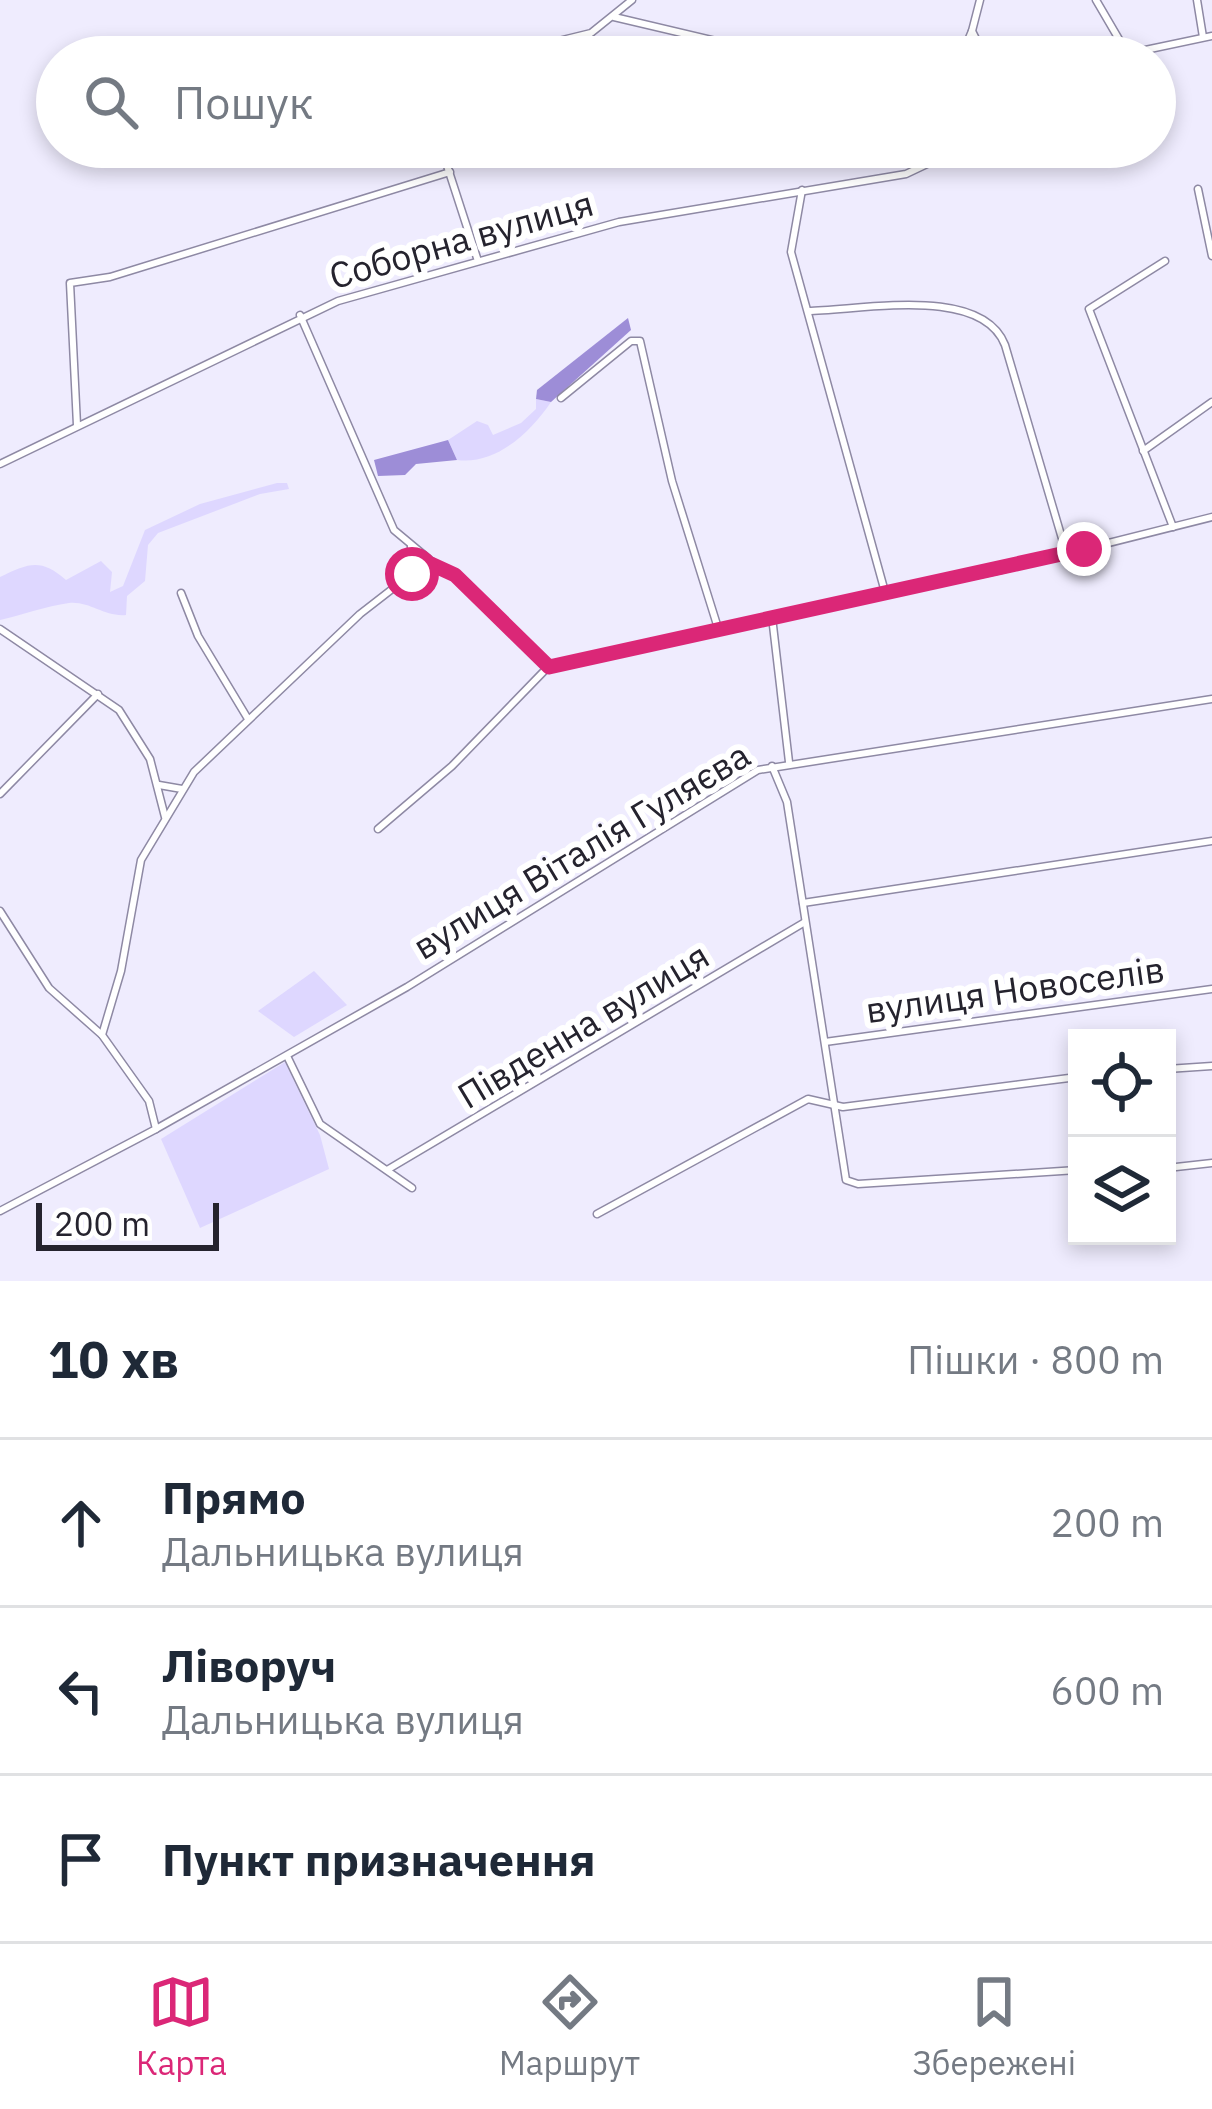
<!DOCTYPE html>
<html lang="uk">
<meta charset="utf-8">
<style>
:root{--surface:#fff;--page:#f6f6f7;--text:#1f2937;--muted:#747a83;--line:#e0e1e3;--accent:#db2777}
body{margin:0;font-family:"IBM Plex Sans",sans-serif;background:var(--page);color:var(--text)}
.controls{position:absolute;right:36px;bottom:36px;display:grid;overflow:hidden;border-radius:0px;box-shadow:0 6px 18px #0003}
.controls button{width:108px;height:108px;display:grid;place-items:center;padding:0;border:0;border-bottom:3px solid var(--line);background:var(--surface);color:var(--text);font:60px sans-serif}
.scale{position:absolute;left:36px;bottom:30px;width:183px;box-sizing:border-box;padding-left:12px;border:6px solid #25232e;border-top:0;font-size:33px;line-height:42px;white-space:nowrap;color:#25232e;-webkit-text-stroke:9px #fff;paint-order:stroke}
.stop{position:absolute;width:36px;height:36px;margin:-27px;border:9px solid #db2777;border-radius:50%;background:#fff}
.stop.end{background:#db2777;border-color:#fff;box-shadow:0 3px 12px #0008}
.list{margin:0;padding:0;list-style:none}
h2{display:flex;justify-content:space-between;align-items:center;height:156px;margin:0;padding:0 48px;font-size:51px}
h2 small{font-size:39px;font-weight:400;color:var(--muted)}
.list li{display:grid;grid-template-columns:78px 1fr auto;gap:36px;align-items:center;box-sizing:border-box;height:168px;padding:0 48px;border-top:3px solid var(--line)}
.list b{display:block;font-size:45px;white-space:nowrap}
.list p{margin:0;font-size:39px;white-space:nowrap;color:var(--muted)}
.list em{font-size:39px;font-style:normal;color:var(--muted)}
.icon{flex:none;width:66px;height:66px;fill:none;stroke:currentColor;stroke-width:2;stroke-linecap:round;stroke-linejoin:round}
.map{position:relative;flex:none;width:1212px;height:1281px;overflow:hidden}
.search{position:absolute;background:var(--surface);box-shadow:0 6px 18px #0003;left:36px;right:36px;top:36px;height:132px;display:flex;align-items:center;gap:30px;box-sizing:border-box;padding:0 42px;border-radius:66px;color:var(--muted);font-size:45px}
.sheet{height:660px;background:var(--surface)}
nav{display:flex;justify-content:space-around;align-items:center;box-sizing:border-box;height:168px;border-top:3px solid var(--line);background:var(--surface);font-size:33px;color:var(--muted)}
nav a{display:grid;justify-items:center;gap:6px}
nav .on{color:var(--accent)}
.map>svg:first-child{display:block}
</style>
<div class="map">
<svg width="1212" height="1281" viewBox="0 0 1212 1281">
<rect width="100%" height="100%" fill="#efecfe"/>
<!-- green -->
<g fill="#ded7ff">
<path d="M536,399l15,3c-21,31 -55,63 -94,58l-9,-20 29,-19 11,4 5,10 28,-12 15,-14z"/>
<path d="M277,483h10l2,6 -29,5 -102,39 -10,12 -3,36 -18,15 -1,19c-22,2 -36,-14 -57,-12 -23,3 -47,12 -69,17v-43c29,-14 41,-19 66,3l35,-19 11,11 -2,20 13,-6 22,-56 55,-26z"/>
<path d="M314,971l33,34 -53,32 -36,-26z"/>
<path d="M285,1062l35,73 9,34 -129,59 -39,-89z"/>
</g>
<!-- water -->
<g fill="#9d8dd7">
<path d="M628,318l3,12 -80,72 -15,-3 1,-9z"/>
<path d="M448,440l9,20 -41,4 -11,11 -27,1 -4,-16z"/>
</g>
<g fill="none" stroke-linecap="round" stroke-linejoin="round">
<!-- street casing -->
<g stroke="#8e89a4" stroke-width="9">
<g id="street">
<path d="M980,0l-8,31 13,26"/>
<path d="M1096,0l31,53"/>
<path d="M1197,0l6,37"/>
<path d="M614,17l170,40"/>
<path d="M493,57l98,-24 41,-33"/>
<path d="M961,57l11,-26"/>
<path d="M1112,57l100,-21"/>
<path d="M441,147l37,114"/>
<path d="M1198,189l14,67"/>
<path d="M802,190l-11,62 94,340"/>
<path d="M1165,261l-76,48 84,218"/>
<path d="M808,311c50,0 173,-27 197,34l61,207"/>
<path d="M300,315l94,215 42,35"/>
<path d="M561,398l70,-57h9l32,140 46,147"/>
<path d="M77,425l-7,-142 40,-6 340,-105"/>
<path d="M1143,451l69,-49"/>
<path d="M0,464l338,-163 281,-79 287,-48 57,-27"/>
<path d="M411,546l1,28"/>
<path d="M181,593l17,43 50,83"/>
<path d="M772,617l17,145"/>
<path d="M0,629l119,81 31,49 15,58"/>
<path d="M772,766l15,36 59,378 12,4 219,-14"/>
<path d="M159,785l23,4"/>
<path d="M0,794l98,-100"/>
<path d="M378,829l74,-63 97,-100"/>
<path d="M803,903l409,-62"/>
<path d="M0,911l49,77 53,47"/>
<path d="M825,1042l387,-53"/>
<path d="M287,1056l33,68 92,64"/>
<path d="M1167,1069l45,-3"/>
<path d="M156,1129l251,-142 351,-217 454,-71"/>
<path d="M1167,1168l45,-5"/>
<path d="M387,1170l418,-248"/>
<path d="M0,1211l156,-82 -7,-28 -47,-66 19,-64 20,-111 53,-88 166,-158 58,-45 18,-4 19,10 94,91 456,-97 207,-52"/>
<path d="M597,1214l211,-115 35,8 234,-30"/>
</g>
</g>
<!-- street -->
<use href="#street" stroke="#fff" stroke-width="6"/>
</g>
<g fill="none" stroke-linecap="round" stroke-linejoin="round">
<!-- route -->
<path stroke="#db2777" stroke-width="15" d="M412,574l19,-10 24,11 94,92 535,-118"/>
</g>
<g text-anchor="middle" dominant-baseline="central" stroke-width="12" stroke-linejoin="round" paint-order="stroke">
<!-- street labels -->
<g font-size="36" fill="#25232e" stroke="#fff">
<text transform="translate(461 239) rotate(-16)">Соборна вулиця</text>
<text transform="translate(581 850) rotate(-31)">вулиця Віталія Гуляєва</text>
<text transform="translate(1015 989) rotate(-8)">вулиця Новоселів</text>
<text transform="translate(583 1025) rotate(-31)">Південна вулиця</text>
</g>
</g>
</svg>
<div class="controls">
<button><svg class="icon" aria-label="locate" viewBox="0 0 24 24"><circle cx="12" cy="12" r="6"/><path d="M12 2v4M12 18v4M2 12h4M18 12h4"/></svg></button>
<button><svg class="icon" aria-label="layers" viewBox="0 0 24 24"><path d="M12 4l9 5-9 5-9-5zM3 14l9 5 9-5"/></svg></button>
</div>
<div class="scale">200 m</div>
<div class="stop" style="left:412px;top:574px"></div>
<div class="stop end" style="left:1084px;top:549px"></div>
<div class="search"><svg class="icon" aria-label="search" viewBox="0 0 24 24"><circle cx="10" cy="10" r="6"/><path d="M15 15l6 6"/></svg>Пошук</div>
</div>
<section class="sheet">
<h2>10 хв<small>Пішки · 800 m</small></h2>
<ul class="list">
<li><svg class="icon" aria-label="ahead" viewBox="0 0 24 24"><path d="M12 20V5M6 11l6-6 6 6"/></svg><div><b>Прямо</b><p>Дальницька вулиця</p></div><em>200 m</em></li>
<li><svg class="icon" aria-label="left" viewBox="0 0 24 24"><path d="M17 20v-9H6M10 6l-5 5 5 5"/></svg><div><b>Ліворуч</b><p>Дальницька вулиця</p></div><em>600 m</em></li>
<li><svg class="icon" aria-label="arrive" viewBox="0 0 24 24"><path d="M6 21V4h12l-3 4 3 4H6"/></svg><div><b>Пункт призначення</b></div></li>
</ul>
</section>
<nav>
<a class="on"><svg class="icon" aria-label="map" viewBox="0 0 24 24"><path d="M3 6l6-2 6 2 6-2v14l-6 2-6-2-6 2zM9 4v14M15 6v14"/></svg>Карта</a>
<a><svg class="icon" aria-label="directions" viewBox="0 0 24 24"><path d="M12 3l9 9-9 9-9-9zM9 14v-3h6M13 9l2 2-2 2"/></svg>Маршрут</a>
<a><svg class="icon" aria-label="saved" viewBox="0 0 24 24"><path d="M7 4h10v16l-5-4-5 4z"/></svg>Збережені</a>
</nav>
